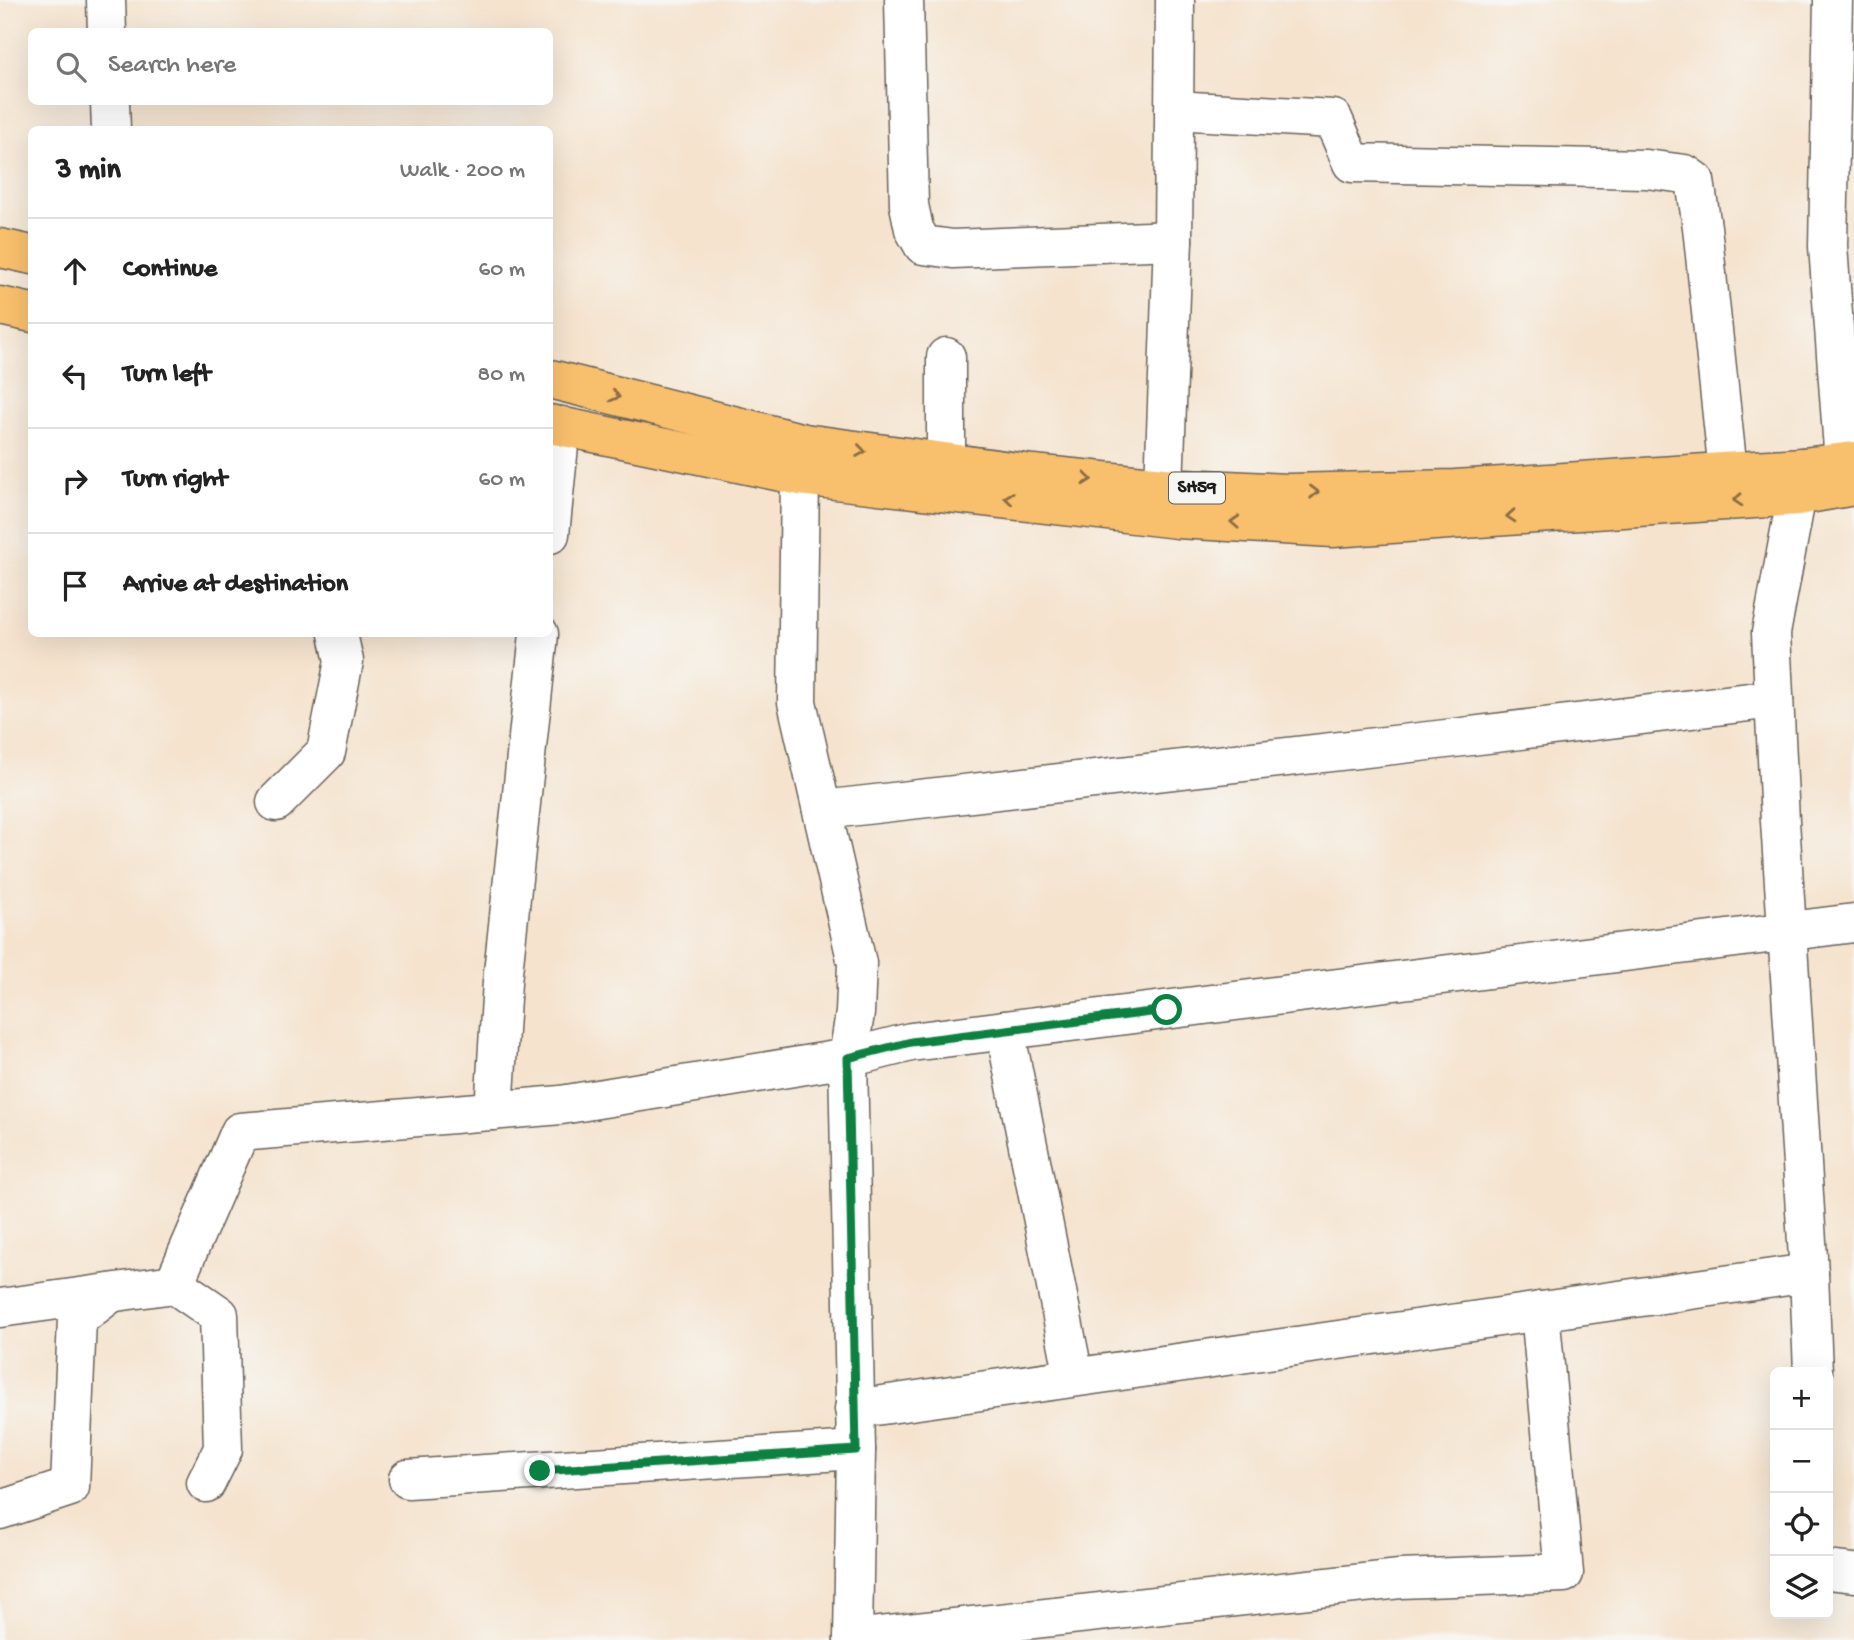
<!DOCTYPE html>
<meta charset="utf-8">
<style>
:root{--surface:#fff;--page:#f2f2f2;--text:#222;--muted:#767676;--line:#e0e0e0}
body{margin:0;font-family:"Gochi Hand",sans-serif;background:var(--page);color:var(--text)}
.controls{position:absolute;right:21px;bottom:21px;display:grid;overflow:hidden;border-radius:10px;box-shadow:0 7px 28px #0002}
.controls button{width:63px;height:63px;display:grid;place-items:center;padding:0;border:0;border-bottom:2px solid var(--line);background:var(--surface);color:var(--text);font:35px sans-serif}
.stop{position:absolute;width:21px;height:21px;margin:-16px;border:5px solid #0b8043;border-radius:50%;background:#fff}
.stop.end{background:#0b8043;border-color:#fff;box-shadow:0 2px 7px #0008}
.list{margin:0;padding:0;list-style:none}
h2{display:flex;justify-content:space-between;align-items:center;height:91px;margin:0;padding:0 28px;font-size:30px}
h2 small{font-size:23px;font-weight:400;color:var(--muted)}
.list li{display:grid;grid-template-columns:46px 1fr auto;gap:21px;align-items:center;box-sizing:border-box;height:105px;padding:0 28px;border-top:2px solid var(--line)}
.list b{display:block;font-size:26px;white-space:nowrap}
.list em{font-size:23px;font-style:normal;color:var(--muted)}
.icon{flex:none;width:38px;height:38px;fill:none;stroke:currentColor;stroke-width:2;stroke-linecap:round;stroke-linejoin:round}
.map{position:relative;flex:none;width:1854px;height:1640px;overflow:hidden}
.search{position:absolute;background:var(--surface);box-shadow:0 7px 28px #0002;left:28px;top:28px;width:525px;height:77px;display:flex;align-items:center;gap:18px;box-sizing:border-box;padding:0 24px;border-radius:10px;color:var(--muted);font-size:26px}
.panel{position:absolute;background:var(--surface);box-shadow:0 7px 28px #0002;left:28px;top:126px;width:525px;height:511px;border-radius:10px}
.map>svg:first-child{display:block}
</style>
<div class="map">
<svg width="1854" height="1640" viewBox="0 0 1854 1640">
<rect width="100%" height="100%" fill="#f6f6f2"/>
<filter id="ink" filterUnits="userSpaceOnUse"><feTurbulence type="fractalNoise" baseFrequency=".0143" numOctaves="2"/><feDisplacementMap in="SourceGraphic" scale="14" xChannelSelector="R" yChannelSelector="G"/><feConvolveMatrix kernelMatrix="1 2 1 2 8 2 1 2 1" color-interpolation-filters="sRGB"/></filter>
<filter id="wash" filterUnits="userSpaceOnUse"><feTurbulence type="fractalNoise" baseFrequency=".00686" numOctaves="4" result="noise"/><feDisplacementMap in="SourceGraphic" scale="28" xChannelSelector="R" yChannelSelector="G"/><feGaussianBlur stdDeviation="1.57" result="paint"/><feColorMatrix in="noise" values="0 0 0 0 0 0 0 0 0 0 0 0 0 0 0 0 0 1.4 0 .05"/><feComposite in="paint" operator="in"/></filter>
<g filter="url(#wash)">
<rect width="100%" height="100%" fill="#f5e3ce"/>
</g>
<g filter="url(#ink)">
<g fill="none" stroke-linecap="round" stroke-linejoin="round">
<!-- minor casing -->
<g stroke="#68625a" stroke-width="41">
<g id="minor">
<path d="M106,0l1,32"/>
<path d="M904,0l5,205 5,24 9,16 30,4 220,-9"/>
<path d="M1833,0l-5,246 16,217"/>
<path d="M110,102l1,28"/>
<path d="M1174,110l159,9 19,44 294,6 39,5 10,7 7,46 26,245"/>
<path d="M946,357v106"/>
<path d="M804,443l-4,33 -3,226 60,261 -2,50 -7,45 8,392 -3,190"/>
<path d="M1802,467l-31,166 9,188 29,452 4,99"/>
<path d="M1164,487l9,-247 2,-240"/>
<path d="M550,534l11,-108"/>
<path d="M276,802l50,-50 18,-91 -6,-27"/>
<path d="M822,810l624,-71 328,-40"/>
<path d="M1005,1030l69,347"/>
<path d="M494,1111l8,-129 37,-348"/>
<path d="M174,1284l45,31 4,134 -17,34"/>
<path d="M0,1308l174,-24 66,-152 321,-27 287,-47 63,-16 943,-119"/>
<path d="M854,1409l955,-136"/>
<path d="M408,1479l448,-29"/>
<path d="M0,1510l70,-23 7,-168 34,-26"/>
<path d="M1828,1570l26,3"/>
<path d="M853,1639l547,-60 164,-6 -24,-262"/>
</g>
</g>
<!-- major casing -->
<g stroke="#68625a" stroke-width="41">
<g id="major">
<path d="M0,248l32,7"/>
<path d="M0,306l32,7"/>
<path d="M550,379l254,64 229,31 131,13 124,6 167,-4 347,-22 52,-6"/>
<path d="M550,424l250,52 377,43 156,9 464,-32 57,-10"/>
</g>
</g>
<!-- minor -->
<use href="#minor" stroke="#fff" stroke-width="38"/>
<!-- major -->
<use href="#major" stroke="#f8bf6c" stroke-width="38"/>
</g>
<!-- one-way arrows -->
<defs><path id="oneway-chevron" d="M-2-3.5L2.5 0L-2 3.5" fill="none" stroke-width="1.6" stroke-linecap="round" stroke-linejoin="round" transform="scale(1.75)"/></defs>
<g stroke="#8a6e44">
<use href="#oneway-chevron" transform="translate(615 396) rotate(15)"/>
<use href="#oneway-chevron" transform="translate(861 451) rotate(8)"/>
<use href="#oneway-chevron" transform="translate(1087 479) rotate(6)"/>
<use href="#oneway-chevron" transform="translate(1314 492) rotate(-1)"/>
<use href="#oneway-chevron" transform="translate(1009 498) rotate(-173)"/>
<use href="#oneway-chevron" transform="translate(1738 500) rotate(176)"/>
<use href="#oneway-chevron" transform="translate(1511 516) rotate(176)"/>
<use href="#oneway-chevron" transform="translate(1235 522) rotate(-177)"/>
</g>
</g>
<g fill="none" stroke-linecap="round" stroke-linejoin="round" filter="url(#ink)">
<!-- route -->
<path stroke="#0b8043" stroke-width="9" d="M540,1471l316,-21 -8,-392 63,-16 256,-32"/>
</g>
<g text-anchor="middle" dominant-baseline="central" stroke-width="6" stroke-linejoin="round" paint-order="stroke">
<!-- shield labels -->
<rect fill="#f6f6f2" stroke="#5d5d5c" stroke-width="2" x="1169" y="472.5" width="56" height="31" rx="5"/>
<g font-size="19" font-weight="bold" fill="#1c1c1c">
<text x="1197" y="488">SH59</text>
</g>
</g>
</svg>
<div class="controls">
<button>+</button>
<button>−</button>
<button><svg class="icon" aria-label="locate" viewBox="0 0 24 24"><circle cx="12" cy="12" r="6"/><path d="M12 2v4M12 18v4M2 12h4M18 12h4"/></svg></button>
<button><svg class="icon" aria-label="layers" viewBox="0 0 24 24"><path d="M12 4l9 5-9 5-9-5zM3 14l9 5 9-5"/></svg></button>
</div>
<div class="stop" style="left:1167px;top:1010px"></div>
<div class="stop end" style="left:540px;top:1471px"></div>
<div class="search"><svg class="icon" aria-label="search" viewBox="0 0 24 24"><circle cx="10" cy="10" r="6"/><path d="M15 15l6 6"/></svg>Search here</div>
<section class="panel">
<h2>3 min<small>Walk · 200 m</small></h2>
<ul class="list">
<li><svg class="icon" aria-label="ahead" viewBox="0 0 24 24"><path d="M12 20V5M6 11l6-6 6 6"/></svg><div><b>Continue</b></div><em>60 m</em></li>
<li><svg class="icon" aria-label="left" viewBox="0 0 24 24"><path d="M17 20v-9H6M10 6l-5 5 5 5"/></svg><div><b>Turn left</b></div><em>80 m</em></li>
<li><svg class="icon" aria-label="right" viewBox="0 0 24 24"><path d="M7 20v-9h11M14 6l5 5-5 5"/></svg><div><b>Turn right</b></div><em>60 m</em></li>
<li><svg class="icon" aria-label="arrive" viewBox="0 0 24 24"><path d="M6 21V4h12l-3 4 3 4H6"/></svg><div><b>Arrive at destination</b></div></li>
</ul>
</section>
</div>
